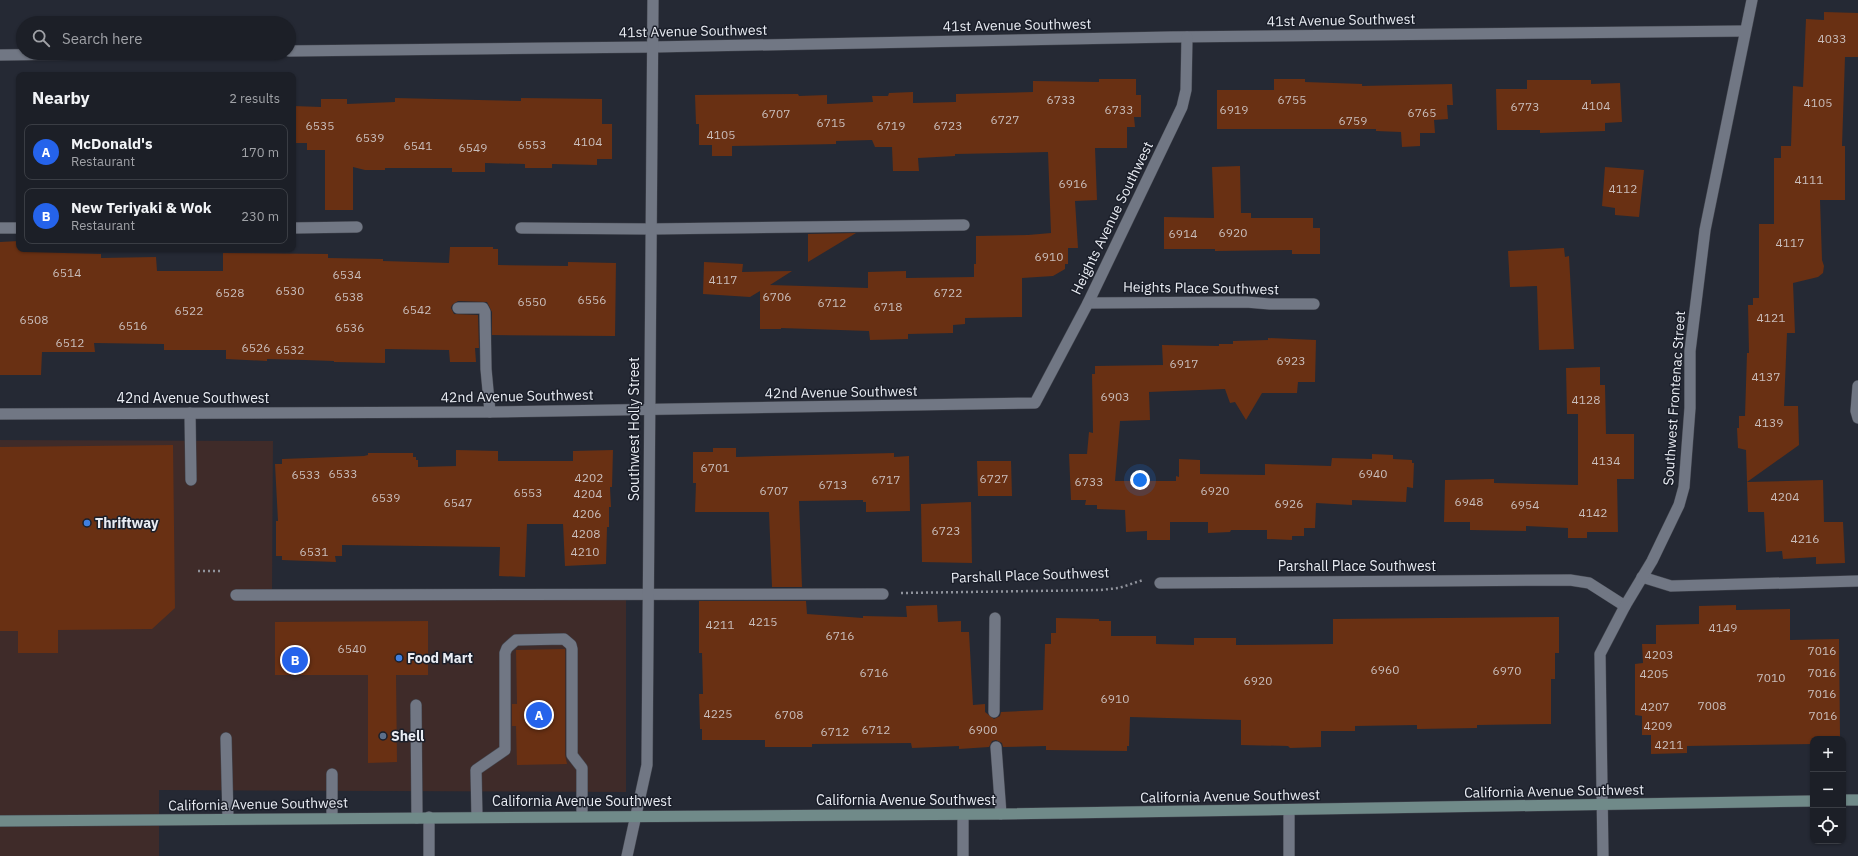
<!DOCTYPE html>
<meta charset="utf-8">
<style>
:root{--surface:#1c1f27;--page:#25272f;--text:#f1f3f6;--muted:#a0a2a7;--line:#3a3d44;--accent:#2563eb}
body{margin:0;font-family:"IBM Plex Sans",sans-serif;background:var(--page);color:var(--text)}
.controls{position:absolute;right:12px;bottom:12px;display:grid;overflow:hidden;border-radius:8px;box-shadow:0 1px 3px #0004}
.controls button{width:36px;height:36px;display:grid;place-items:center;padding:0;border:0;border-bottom:1px solid var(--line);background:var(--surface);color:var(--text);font:20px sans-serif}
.you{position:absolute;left:1140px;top:480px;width:14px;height:14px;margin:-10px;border:3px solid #fff;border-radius:50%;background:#1a73e8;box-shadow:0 0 0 6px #1a73e833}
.badge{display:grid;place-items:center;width:26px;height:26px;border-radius:50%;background:var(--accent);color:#fff;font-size:13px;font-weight:700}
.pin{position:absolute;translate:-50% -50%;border:2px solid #fff;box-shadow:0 1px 4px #0006}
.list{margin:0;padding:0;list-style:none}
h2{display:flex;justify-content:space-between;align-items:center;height:52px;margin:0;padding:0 16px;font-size:17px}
h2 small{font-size:13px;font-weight:400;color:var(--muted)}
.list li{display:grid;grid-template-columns:26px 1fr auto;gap:12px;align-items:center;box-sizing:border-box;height:56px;margin:0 8px 8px;padding:0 8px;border:1px solid var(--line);border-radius:8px}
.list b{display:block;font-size:15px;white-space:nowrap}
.list p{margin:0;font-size:13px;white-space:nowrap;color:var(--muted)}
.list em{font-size:13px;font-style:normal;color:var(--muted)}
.icon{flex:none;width:22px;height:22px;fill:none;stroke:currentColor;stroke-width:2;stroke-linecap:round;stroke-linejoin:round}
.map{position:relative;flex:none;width:1858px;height:856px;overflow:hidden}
.search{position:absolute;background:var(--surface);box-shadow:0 1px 3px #0004;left:16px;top:16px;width:280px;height:44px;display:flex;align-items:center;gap:10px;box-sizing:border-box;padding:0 14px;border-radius:22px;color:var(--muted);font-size:15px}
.panel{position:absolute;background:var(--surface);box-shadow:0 1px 3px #0004;left:16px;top:72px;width:280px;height:180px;border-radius:8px}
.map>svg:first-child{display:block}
</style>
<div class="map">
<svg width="1858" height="856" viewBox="0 0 1858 856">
<rect width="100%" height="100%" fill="#252934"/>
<!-- commercial -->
<path fill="#3f2b29" d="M0,440l273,1 -1,154 354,-2v199l-467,-2v66h-159z"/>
<!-- building -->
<g fill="#693013">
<path d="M1824,12l34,1v44h-13l-3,89h3v54h-25l2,60 2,6 -1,7 -5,4 -25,6 2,50h-8l-3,73h14l1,39 -52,37 -1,-32 -8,-2 -1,-20h2v-12h6l2,-63h2l-1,-48h5v-7h6v-74h15v-66h7v-12h10l2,-60 10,1 3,-68 18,1z"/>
<path d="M1099,79h37v16h5v22h-7l1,10h-8v21h-32l2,52 -22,1 3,47h-10v16h-3v5l-12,7 -31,2v39l-57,1v6l-12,1v8l-45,1v5l-38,1 -1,-9 -88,-3v1h-21v-38l-10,6 -47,-3 1,-32 39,2 -1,8 50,-1 -22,14 98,3v-16l38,-1v7l68,-1v-13h2v-28l52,-1 23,-2 -3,-81 -93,2v2l-37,2 1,13h-26l-1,-24h-17l-3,-7 -36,1v3l-104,2v10h-20v-11h-13v-21h-3l-1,-29 103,-1 1,2 28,-1v9l46,-2 -1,-6h16l1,-3 24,-1v11l43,-1v-8l77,-2v-11l66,1z"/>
<path d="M1274,79h31v3l57,2v2l90,-2 1,21h-6l1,14 -14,1 1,13h-15v13l-18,1 -1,-15 -25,-1v-2h-159v-39h57z"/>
<path d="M1527,80h64v4l29,-1 2,39 -17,1v8l-65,2v-3h-43l-1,-41h31z"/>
<path d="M395,98l126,3v-3l81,1v25h10v35h-15v6l-45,-1v4h-27v-4l-40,-1v9h-33v-4h-67v2h-20l-12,-3v43h-28v-60h-18v-7h-14v-37l28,1v-8h26v5l48,-2z"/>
<path d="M1240,166l1,47h10v5h62v10h7v26h-28v-4l-77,1v-2h-51v-32l50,1 -2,-51z"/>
<path d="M1605,167l39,3 -5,47 -24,-2v-7l-13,-2z"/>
<path d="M856,233l-48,29v-28z"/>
<path d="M19,241v8h7l1,3 74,2v4l55,-1 1,14h66v-18l105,1v4l55,1v2l66,2 1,-16h43v2h5v16l70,1v-4l48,1 -1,73 -123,-1v-23l-5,-10 -29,-1 -6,4 -1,3 3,6 24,1 1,33h-4l1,14h-26l-1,-12 -64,-1v14l-51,-1v-1l-29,-1 -38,-1v2l-41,-2v-9h-62v-6l-70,-1 1,9h-53l-1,23h-41v-133z"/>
<path d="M1564,248l1,9 4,-1 5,93 -35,1 -2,-64 -27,1 -2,-36z"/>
<path d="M1268,338l48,2 -1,42h-17l-1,11h-35l-16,27 -11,-18 -5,1 -5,-14 -76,3 1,28 -30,1 -5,60h61v-5l3,1v-18l21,1v14l65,1v-11l66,2 1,-8 40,1v-5l21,1v4l19,1v3h2l-1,25 -6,-1 -1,15 -54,-2v5l-36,-2 -1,25h-11v8h-12v4l-25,-1v-9h-36l-1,2 -22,1v-11h-38v18h-23v-9l-21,1 -1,-22 -28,-1v-4h-12l1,-5h-15l-2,-46h18l2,-22 4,1 -1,-59h3v-8l68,-1 -1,-20 57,1v-2h14v-3l35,-1z"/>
<path d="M1600,367v18h5l1,49h28v45h-17l1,53h-31v6h-19v-10l-42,-2v5l-56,-1v-8h-26l1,-42 49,-1v4l84,2v-71h-11l-1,-46z"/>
<path d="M173,445l2,163 -23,21 -94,1v23h-40v-22h-18v-184z"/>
<path d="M713,448h23v9l158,-4v4l15,-1 1,55 -44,1v-10h-3v-2l-64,1 3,86h-30l-3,-75h-74l1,-29h-3v-31h20z"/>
<path d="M456,450l42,1v10h75v-10l40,-1 -1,37h-2l1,20h-2v20h-2l-1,37 -41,2 -2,-42h-36l-2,53 -26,-1 1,-29 -158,-2v11h-7l1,6 -54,-2v-4h-6v-35h2l-3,-57h7v-5l82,-3 4,-1v-2h45v4h3v3h2v7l38,-1z"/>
<path d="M977,461h34l1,35h-34z"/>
<path d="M1823,480l1,42h19l2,41 -29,1v-7l-33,2 -1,-8 -16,1 -2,-40h-16l-1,-30z"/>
<path d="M971,502l1,61 -50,-1 -1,-58z"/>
<path d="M699,601h107l1,13 56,4v-2l44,1 -1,-11 31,-1 1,17 23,-1v11h8l4,73 12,-1v8l9,7 6,-3 1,-4 42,-2 2,-66h6v-11h5v-15l43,1v2h12v15h45v8l38,1v-7h42v7l97,-1v-25l226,-2v36h-4v26h-4v45l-74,1v3l-60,1v-4l-62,1v5h-34v16l-31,1 -2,-2 -47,-1v-25l-111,-3 -1,29h-2v5l-81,-1v-4l-43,1 -1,-4 -6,-3 -4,1 -3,6 -30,2v-3l-47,2 -1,-5 -99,1v3h-47v-7h-63v-11h-2l-1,-35h4l-1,-41h-3z"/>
<path d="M1736,605v5l54,-1v31l49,-1 1,100h-27v5l-126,2v7l-36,1v-19h-9v-19l-7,-1v-51l8,-1 -1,-19h14v-19l43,-1v-18z"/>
<path d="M428,621v54h-32l1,87 -29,1v-88h-93v-53z"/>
<path d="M565,649v106l2,9 -50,1 -1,-39h-4v-22h5l-1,-54z"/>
</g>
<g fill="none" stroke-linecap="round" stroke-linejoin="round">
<!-- service casing -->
<g stroke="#43464f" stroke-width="12">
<g id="service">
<path d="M0,228h19"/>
<path d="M293,228l64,-1"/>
<path d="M521,228l130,1 313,-4"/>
<path d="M458,308h25l2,4 1,57 4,43"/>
<path d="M190,413l1,67"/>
<path d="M1642,577l29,9 187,-5"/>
<path d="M236,595l647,-1"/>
<path d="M416,705l1,113"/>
<path d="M994,712l1,-94"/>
<path d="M226,738l2,81"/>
<path d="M996,747l5,67"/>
<path d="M332,774v44"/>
<path d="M429,817v39"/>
<path d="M477,817l-1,-47 29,-20v-97l2,-5 9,-8 48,-1 7,6 1,4v106l10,13v48"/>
</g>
</g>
<!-- minor casing -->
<g stroke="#43464f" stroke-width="12">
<g id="minor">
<path d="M289,51l364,-4 518,-10 574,-6"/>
<path d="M0,55l149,-2"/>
<path d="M1088,303l158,-1 24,2h44"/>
<path d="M1858,386l-2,25 2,7"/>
<path d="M0,414l490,-2 545,-9 53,-100 94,-196 4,-17 1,-53"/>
<path d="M1160,583l410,-3 19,3 36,23"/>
<path d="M1289,811v45"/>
<path d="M627,856l20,-91 6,-765"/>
<path d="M963,856v-41"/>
<path d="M1603,856l-3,-202 25,-48 27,-45 27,-56 5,-18 6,-79v-57l15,-121 47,-230"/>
</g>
</g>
<!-- secondary casing -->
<g stroke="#43464f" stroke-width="12">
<g id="secondary">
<path d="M1843,800h15"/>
<path d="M0,821l1001,-7 812,-13"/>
</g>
</g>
<!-- path -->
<g stroke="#8f929b" stroke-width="2.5" stroke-dasharray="2 3" stroke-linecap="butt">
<path d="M198,571h22"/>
<path d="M901,593l199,-3 19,-2 24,-8"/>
</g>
<!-- service -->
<use href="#service" stroke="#717784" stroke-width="11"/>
<!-- minor -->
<use href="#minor" stroke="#717784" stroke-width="11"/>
<!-- secondary -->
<use href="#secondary" stroke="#708a89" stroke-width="11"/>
</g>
<!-- markers -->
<g fill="#3f7fe0" stroke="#1b1f2a" stroke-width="1.5">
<circle cx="87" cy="523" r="4"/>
<circle cx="399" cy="658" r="4"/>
</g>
<circle fill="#5c6f8a" stroke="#1b1f2a" stroke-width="1.5" cx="383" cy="736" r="4"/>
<g text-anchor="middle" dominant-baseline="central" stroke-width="3" stroke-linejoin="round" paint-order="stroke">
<!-- number labels -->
<g font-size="12" fill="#c9bdbb">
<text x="1832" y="38">4033</text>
<text x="1061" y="99">6733</text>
<text x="1292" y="99">6755</text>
<text x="1818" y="102">4105</text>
<text x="1596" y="105">4104</text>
<text x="1525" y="106">6773</text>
<text x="1119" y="109">6733</text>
<text x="1234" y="109">6919</text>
<text x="1422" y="112">6765</text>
<text x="776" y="113">6707</text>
<text x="1005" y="119">6727</text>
<text x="1353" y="120">6759</text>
<text x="831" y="122">6715</text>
<text x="320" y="125">6535</text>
<text x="891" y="125">6719</text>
<text x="948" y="125">6723</text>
<text x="721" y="134">4105</text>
<text x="370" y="137">6539</text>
<text x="588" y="141">4104</text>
<text x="532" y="144">6553</text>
<text x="418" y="145">6541</text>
<text x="473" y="147">6549</text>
<text x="1809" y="179">4111</text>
<text x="1073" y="183">6916</text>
<text x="1623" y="188">4112</text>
<text x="1233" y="232">6920</text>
<text x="1183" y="233">6914</text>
<text x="1790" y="242">4117</text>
<text x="1049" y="256">6910</text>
<text x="67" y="272">6514</text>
<text x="347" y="274">6534</text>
<text x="723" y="279">4117</text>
<text x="290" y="290">6530</text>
<text x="230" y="292">6528</text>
<text x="948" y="292">6722</text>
<text x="349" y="296">6538</text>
<text x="777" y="296">6706</text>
<text x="592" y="299">6556</text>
<text x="532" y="301">6550</text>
<text x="832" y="302">6712</text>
<text x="888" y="306">6718</text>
<text x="417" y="309">6542</text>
<text x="189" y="310">6522</text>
<text x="1771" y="317">4121</text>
<text x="34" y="319">6508</text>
<text x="133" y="325">6516</text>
<text x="350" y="327">6536</text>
<text x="70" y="342">6512</text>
<text x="256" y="347">6526</text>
<text x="290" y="349">6532</text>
<text x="1291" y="360">6923</text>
<text x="1184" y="363">6917</text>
<text x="1766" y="376">4137</text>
<text x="1115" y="396">6903</text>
<text x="1586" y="399">4128</text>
<text x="1769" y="422">4139</text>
<text x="1606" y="460">4134</text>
<text x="715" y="467">6701</text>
<text x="343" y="473">6533</text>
<text x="1373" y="473">6940</text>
<text x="306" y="474">6533</text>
<text x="589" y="477">4202</text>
<text x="994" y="478">6727</text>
<text x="886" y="479">6717</text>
<text x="1089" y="481">6733</text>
<text x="833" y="484">6713</text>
<text x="774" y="490">6707</text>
<text x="1215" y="490">6920</text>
<text x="528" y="492">6553</text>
<text x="588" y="493">4204</text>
<text x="1785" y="496">4204</text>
<text x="386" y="497">6539</text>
<text x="1469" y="501">6948</text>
<text x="458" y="502">6547</text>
<text x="1289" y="503">6926</text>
<text x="1525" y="504">6954</text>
<text x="1593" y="512">4142</text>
<text x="587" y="513">4206</text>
<text x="946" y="530">6723</text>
<text x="586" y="533">4208</text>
<text x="1805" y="538">4216</text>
<text x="314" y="551">6531</text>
<text x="585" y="551">4210</text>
<text x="763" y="621">4215</text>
<text x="720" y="624">4211</text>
<text x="1723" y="627">4149</text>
<text x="840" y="635">6716</text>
<text x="352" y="648">6540</text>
<text x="1822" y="650">7016</text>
<text x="1659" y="654">4203</text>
<text x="1385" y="669">6960</text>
<text x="1507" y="670">6970</text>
<text x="874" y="672">6716</text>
<text x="1822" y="672">7016</text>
<text x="1654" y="673">4205</text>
<text x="1771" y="677">7010</text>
<text x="1258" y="680">6920</text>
<text x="1822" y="693">7016</text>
<text x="1115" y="698">6910</text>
<text x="1712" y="705">7008</text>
<text x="1655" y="706">4207</text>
<text x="718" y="713">4225</text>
<text x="789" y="714">6708</text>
<text x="1823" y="715">7016</text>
<text x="1658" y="725">4209</text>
<text x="876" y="729">6712</text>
<text x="983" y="729">6900</text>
<text x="835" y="731">6712</text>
<text x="1669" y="744">4211</text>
</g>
<!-- street labels -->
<g font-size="14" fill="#e9ecf3" stroke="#1b1f2a">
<text transform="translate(1341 20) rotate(-1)">41st Avenue Southwest</text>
<text transform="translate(1017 25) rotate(-1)">41st Avenue Southwest</text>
<text transform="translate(693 31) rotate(-1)">41st Avenue Southwest</text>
<text transform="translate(1112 218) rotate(-64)">Heights Avenue Southwest</text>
<text transform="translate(1201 288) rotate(1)">Heights Place Southwest</text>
<text transform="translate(841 392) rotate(-1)">42nd Avenue Southwest</text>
<text transform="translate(517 396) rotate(-1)">42nd Avenue Southwest</text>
<text x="193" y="398">42nd Avenue Southwest</text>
<text transform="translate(1674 398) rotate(-86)">Southwest Frontenac Street</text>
<text transform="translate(634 429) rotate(-90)">Southwest Holly Street</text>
<text x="1357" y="566">Parshall Place Southwest</text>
<text transform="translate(1030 575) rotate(-2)">Parshall Place Southwest</text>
<text transform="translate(1554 791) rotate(-1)">California Avenue Southwest</text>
<text transform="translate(1230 796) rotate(-1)">California Avenue Southwest</text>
<text x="906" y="800">California Avenue Southwest</text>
<text x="582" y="801">California Avenue Southwest</text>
<text transform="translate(258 804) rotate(-1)">California Avenue Southwest</text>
</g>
<!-- poi labels -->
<g font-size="14" font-weight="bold" fill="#e9ecf3" stroke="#1b1f2a" text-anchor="start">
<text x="95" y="523">Thriftway</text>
<text x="407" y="658">Food Mart</text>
<text x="391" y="736">Shell</text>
</g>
</g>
</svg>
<div class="controls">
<button>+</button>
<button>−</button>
<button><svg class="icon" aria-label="locate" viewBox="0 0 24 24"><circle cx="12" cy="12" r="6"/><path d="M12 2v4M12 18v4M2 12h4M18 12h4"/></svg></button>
</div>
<div class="you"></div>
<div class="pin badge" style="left:539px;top:715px">A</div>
<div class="pin badge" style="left:295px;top:660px">B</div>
<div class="search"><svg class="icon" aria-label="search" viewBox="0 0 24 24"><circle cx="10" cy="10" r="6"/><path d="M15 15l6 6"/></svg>Search here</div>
<section class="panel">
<h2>Nearby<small>2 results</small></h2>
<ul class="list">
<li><span class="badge">A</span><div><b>McDonald's</b><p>Restaurant</p></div><em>170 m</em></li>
<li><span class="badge">B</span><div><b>New Teriyaki &amp; Wok</b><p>Restaurant</p></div><em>230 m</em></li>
</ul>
</section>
</div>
